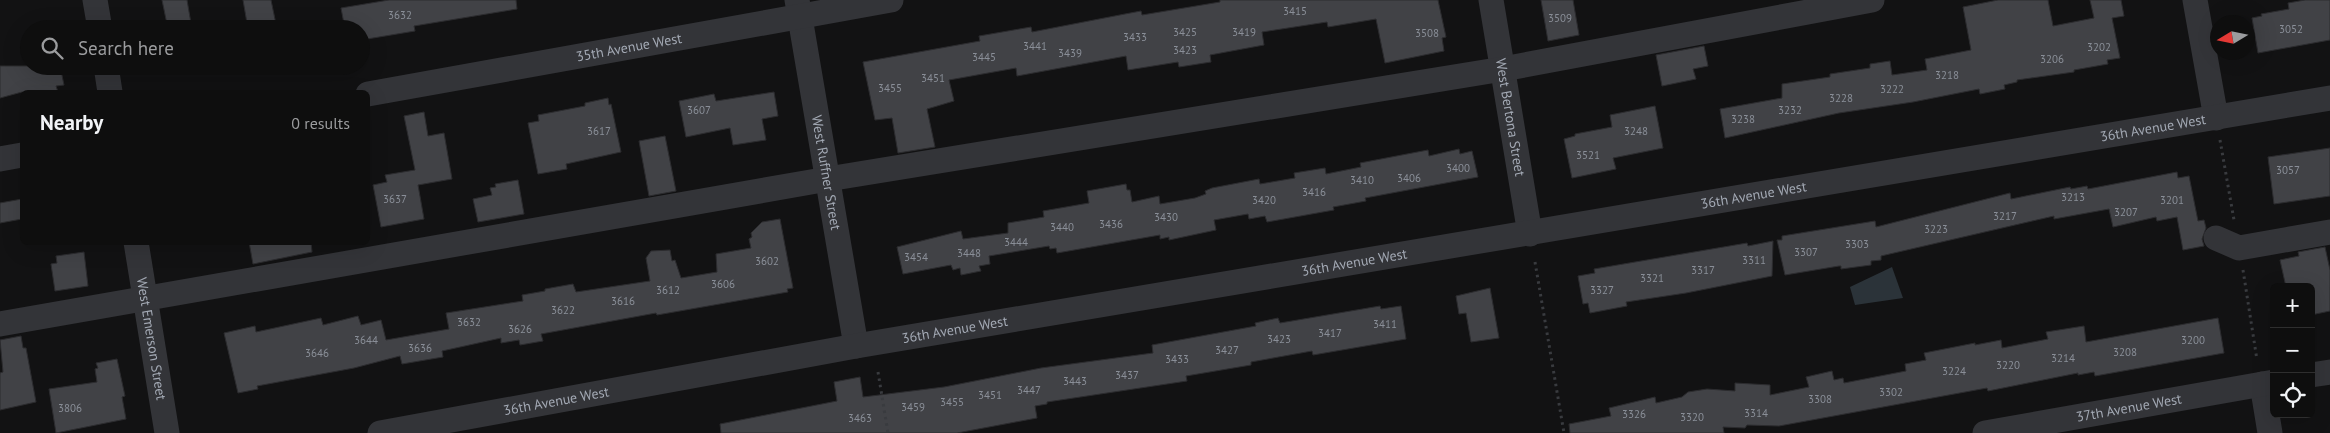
<!DOCTYPE html>
<meta charset="utf-8">
<style>
:root{--surface:#0e0e0e;--page:#1c1c1c;--text:#f1f3f6;--muted:#9b9c9e;--line:#2e2e2e}
body{margin:0;font-family:"PT Sans",sans-serif;background:var(--page);color:var(--text)}
.controls{position:absolute;right:15px;bottom:15px;display:grid;overflow:hidden;border-radius:8px;box-shadow:0 5px 20px #0002}
.controls button{width:45px;height:45px;display:grid;place-items:center;padding:0;border:0;border-bottom:1px solid var(--line);background:var(--surface);color:var(--text);font:25px sans-serif}
.compass{position:absolute;left:2210px;top:15px;width:45px;height:45px;border-radius:50%;background:var(--surface);box-shadow:0 5px 20px #0002;rotate:260deg}
.list{margin:0;padding:0;list-style:none}
h2{display:flex;justify-content:space-between;align-items:center;height:65px;margin:0;padding:0 20px;font-size:21px}
h2 small{font-size:16px;font-weight:400;color:var(--muted)}
.icon{flex:none;width:28px;height:28px;fill:none;stroke:currentColor;stroke-width:2;stroke-linecap:round;stroke-linejoin:round}
.map{position:relative;flex:none;width:2330px;height:433px;overflow:hidden}
.search{position:absolute;background:var(--surface);box-shadow:0 5px 20px #0002;left:20px;top:20px;width:350px;height:55px;display:flex;align-items:center;gap:12px;box-sizing:border-box;padding:0 18px;border-radius:28px;color:var(--muted);font-size:19px}
.panel{position:absolute;background:var(--surface);box-shadow:0 5px 20px #0002;left:20px;top:90px;width:350px;height:155px;border-radius:8px}
.map>svg:first-child{display:block}
</style>
<div class="map">
<svg width="2330" height="433" viewBox="0 0 2330 433">
<rect width="100%" height="100%" fill="#121213"/>
<!-- water -->
<path fill="#2b3339" d="M1892,267l11,31 -48,7 -5,-18z"/>
<!-- building -->
<g fill="#414246" stroke="#2c2c2f">
<path d="M162,0h25l5,29h-24z"/>
<path d="M243,0h28l6,29h-29z"/>
<path d="M389,0h127l1,9 -103,17 1,5 -54,9v-11h-16l-4,-21z"/>
<path d="M1220,0h218l8,37 -4,1 2,13 -59,12 -9,-44 -48,8 -1,-5 -65,10 2,13 -54,10 1,7 -32,5 -1,-5 -50,8 -2,-14 -109,20 -1,-8 -67,12 5,21 -27,8 8,38 -37,6 -6,-35 -17,2 -12,-58 117,-21 -1,-5 52,-9 1,5 93,-18 16,-3 1,4 78,-13z"/>
<path d="M1541,0h32l6,35 -31,6z"/>
<path d="M1998,0h50l5,26 41,-8 -4,-18h31l3,16 -12,2 8,40 -13,2 1,4 -34,6v2l-57,8v2l-13,3 1,4 -25,5 -1,-5 -66,13 -74,11 -114,25 -5,-29 62,-11v-14l48,-7v-3l40,-6v-4l20,-3 2,14 35,-5 -2,-11 46,-9 -8,-43z"/>
<path d="M2305,0h25v40l-72,13 -6,-35 10,-2 -1,-2 28,-5 -1,-6z"/>
<path d="M1704,46l4,20 -15,3 3,10 -34,7 -6,-31z"/>
<path d="M0,66h60l4,19 -8,1 2,6h-36l-22,6z"/>
<path d="M774,92l4,24 -16,3 4,21 -33,5 -3,-17 -44,9 -7,-36 35,-7 2,7z"/>
<path d="M608,98l1,7 2,-1 10,48 -55,12 1,5 -29,5 -10,-51 11,-2 -1,-6 47,-9v-3z"/>
<path d="M1655,106l8,42 -50,10 3,11 -44,9 -8,-39 11,-3v-2l37,-7 -2,-12z"/>
<path d="M424,112l4,24 16,-3 8,46 -34,6 6,34 -43,8 -8,-42 14,-3 -2,-7 30,-5 -11,-54z"/>
<path d="M665,136l11,55 -27,5 -10,-55z"/>
<path d="M2330,148v48l-56,8 -6,-47z"/>
<path d="M1459,149l1,5 12,-3 6,26 -113,21 1,3 -33,6 1,3 -67,12 -2,-6 -16,3 -1,-5 -34,6 2,10 -47,10v-3l-9,2v-4l-103,18 -1,-5 -6,1 -1,-3 -60,10 1,8 -11,2 2,5 -20,4 -1,-7 -7,2 -2,-5 -48,9 -6,-27 64,-16 2,8 45,-6v-10l36,-6 -1,-6 46,-8 -2,-12 39,-7 1,6h3l2,12 27,-6 1,8 35,-6 11,-4 -1,-3 7,-3 47,-9 1,5 35,-6 -1,-5 31,-5 1,6 35,-7 -1,-4 68,-13 1,6z"/>
<path d="M2177,172l1,6 11,-2 9,45 6,-1 2,8 -4,11 2,7 -21,4 -6,-33 -20,4 -1,-4 -43,10 -4,-18 -55,10v-3l-173,40v4l-10,1v4l-30,4v-3h-2l-54,9 -8,-35h5v-4l93,-15 1,6 134,-34 1,6 59,-12 1,2 16,-3 1,3z"/>
<path d="M518,180l6,34 -46,8 -5,-23 19,-4 -2,-7 6,-1 -1,-3z"/>
<path d="M22,199v20l-22,4v-20z"/>
<path d="M780,219l13,69 -6,1 1,3 -131,23 -1,-2 -115,21 2,7 -23,4 -1,-5 -18,3v-5l-59,13 1,6 -41,7 -2,-8 -46,12 -97,18 1,3 -20,4 -14,-60 31,-7 1,6 65,-14 2,7 35,-9 3,9 20,-5 5,20 63,-11 -3,-16 77,-12 -1,-6 23,-4v-2l28,-5 3,8 74,-11 -4,-23 5,-7 19,-1 2,11 3,-1 6,18 36,-6 -1,-18 35,-6 -2,-9 3,-2 -1,-4 11,-11z"/>
<path d="M1773,241l-1,35 -86,17 -60,9 1,4 -37,7 -2,-10 -5,1 -5,-28 17,-3 -1,-4 153,-26 1,3z"/>
<path d="M249,242h62l1,10 -59,12z"/>
<path d="M2325,247l5,23v41l-19,4v-28h-25l-6,-27 19,-4 -1,-4z"/>
<path d="M84,252l4,34 -33,5 -4,-27 6,-1 -1,-7z"/>
<path d="M1490,288l9,50 -28,4 -5,-29 -7,1 -3,-18z"/>
<path d="M1380,306l1,3 20,-3 5,33 -93,16 -1,-4 -61,11v3l-65,11 1,5 -140,21v2l-12,2 2,12 -80,15h-236l-1,-9 117,-23 -3,-19 26,-5 3,20 81,-10 97,-19 112,-15 -1,-8 104,-19 -1,-3 23,-5 2,5z"/>
<path d="M2218,318l6,35 -129,23 -1,-4 -16,3v-2l-90,18 -1,-3 -208,38 -32,-1 -2,3 -22,-1 1,6h-154l-1,-9 42,-8 -2,-8 46,-11 1,6 26,-6 6,-5 19,-3 28,2v-8l35,2v10l39,-8 -3,-10 26,-6 2,9 9,-2 1,5 62,-12 -1,-7 21,-4 -2,-7 51,-10v2l26,-5 1,8 46,-9 -2,-7 38,-6 2,16z"/>
<path d="M21,336l2,12h3l10,54 -36,8v-37l3,-1 -3,-32z"/>
<path d="M117,359l8,37 -3,1 4,22 -70,14 -7,-44 48,-7 -2,-13 3,-1 -2,-5z"/>
</g>
<g fill="none" stroke-linecap="round" stroke-linejoin="round">
<!-- path -->
<g stroke="#393b3f" stroke-width="3" stroke-dasharray="2.5 4" stroke-linecap="butt">
<path d="M2220,140l14,80"/>
<path d="M1535,262l29,171"/>
<path d="M2243,270l14,90"/>
<path d="M878,372l10,61"/>
</g>
<!-- minor -->
<g stroke="#333438" stroke-width="25">
<path d="M95,0l5,29"/>
<path id="s1" d="M797,0l59,346"/>
<path id="s2" d="M1491,0l39,234"/>
<path d="M2195,0l21,118"/>
<path d="M106,66l4,26"/>
<path id="s3" d="M368,94l523,-94"/>
<path d="M0,159l22,-4"/>
<path d="M2216,238l23,10 91,-16"/>
<path id="s4" d="M136,242l31,191"/>
<path d="M0,324l828,-145 675,-110 369,-69"/>
<path d="M2311,375l19,-3"/>
<path d="M2262,384l8,49"/>
<path id="s5" d="M380,433l476,-87 1474,-248"/>
<path id="s6" d="M1985,433l289,-51"/>
</g>
</g>
<g text-anchor="middle" dominant-baseline="central" stroke-width="4.5" stroke-linejoin="round" paint-order="stroke">
<!-- number labels -->
<g font-size="11" fill="#8a8f98">
<text x="1295" y="11">3415</text>
<text x="400" y="15">3632</text>
<text x="1560" y="18">3509</text>
<text x="2291" y="29">3052</text>
<text x="1185" y="32">3425</text>
<text x="1244" y="32">3419</text>
<text x="1427" y="33">3508</text>
<text x="1135" y="37">3433</text>
<text x="1035" y="46">3441</text>
<text x="2099" y="47">3202</text>
<text x="1185" y="50">3423</text>
<text x="1070" y="53">3439</text>
<text x="984" y="57">3445</text>
<text x="2052" y="59">3206</text>
<text x="1947" y="75">3218</text>
<text x="933" y="78">3451</text>
<text x="890" y="88">3455</text>
<text x="1892" y="89">3222</text>
<text x="1841" y="98">3228</text>
<text x="699" y="110">3607</text>
<text x="1790" y="110">3232</text>
<text x="1743" y="119">3238</text>
<text x="599" y="131">3617</text>
<text x="1636" y="131">3248</text>
<text x="1588" y="155">3521</text>
<text x="1458" y="168">3400</text>
<text x="2288" y="170">3057</text>
<text x="1409" y="178">3406</text>
<text x="1362" y="180">3410</text>
<text x="1314" y="192">3416</text>
<text x="2073" y="197">3213</text>
<text x="395" y="199">3637</text>
<text x="1264" y="200">3420</text>
<text x="2172" y="200">3201</text>
<text x="2126" y="212">3207</text>
<text x="2005" y="216">3217</text>
<text x="1166" y="217">3430</text>
<text x="1111" y="224">3436</text>
<text x="1062" y="227">3440</text>
<text x="1936" y="229">3223</text>
<text x="1016" y="242">3444</text>
<text x="1857" y="244">3303</text>
<text x="1806" y="252">3307</text>
<text x="969" y="253">3448</text>
<text x="916" y="257">3454</text>
<text x="1754" y="260">3311</text>
<text x="767" y="261">3602</text>
<text x="1703" y="270">3317</text>
<text x="1652" y="278">3321</text>
<text x="723" y="284">3606</text>
<text x="668" y="290">3612</text>
<text x="1602" y="290">3327</text>
<text x="623" y="301">3616</text>
<text x="563" y="310">3622</text>
<text x="469" y="322">3632</text>
<text x="1385" y="324">3411</text>
<text x="520" y="329">3626</text>
<text x="1330" y="333">3417</text>
<text x="1279" y="339">3423</text>
<text x="366" y="340">3644</text>
<text x="2193" y="340">3200</text>
<text x="420" y="348">3636</text>
<text x="1227" y="350">3427</text>
<text x="2125" y="352">3208</text>
<text x="317" y="353">3646</text>
<text x="2063" y="358">3214</text>
<text x="1177" y="359">3433</text>
<text x="2008" y="365">3220</text>
<text x="1954" y="371">3224</text>
<text x="1127" y="375">3437</text>
<text x="1075" y="381">3443</text>
<text x="1029" y="390">3447</text>
<text x="1891" y="392">3302</text>
<text x="990" y="395">3451</text>
<text x="1820" y="399">3308</text>
<text x="952" y="402">3455</text>
<text x="913" y="407">3459</text>
<text x="70" y="408">3806</text>
<text x="1756" y="413">3314</text>
<text x="1634" y="414">3326</text>
<text x="1692" y="417">3320</text>
<text x="860" y="418">3463</text>
</g>
<!-- street labels -->
<g font-size="14" fill="#a3a9b4" stroke="#0d0d0e">
<text stroke="none"><textPath href="#s3" startOffset="265">35th Avenue West</textPath></text>
<text stroke="none"><textPath href="#s2" startOffset="119">West Bertona Street</textPath></text>
<text stroke="none"><textPath href="#s5" startOffset="1799">36th Avenue West</textPath></text>
<text stroke="none"><textPath href="#s1" startOffset="175">West Ruffner Street</textPath></text>
<text stroke="none"><textPath href="#s5" startOffset="1394">36th Avenue West</textPath></text>
<text stroke="none"><textPath href="#s5" startOffset="989">36th Avenue West</textPath></text>
<text stroke="none"><textPath href="#s5" startOffset="584">36th Avenue West</textPath></text>
<text stroke="none"><textPath href="#s4" startOffset="98">West Emerson Street</textPath></text>
<text stroke="none"><textPath href="#s5" startOffset="179">36th Avenue West</textPath></text>
<text stroke="none"><textPath href="#s6" startOffset="146">37th Avenue West</textPath></text>
</g>
</g>
</svg>
<div class="controls">
<button>+</button>
<button>−</button>
<button><svg class="icon" aria-label="locate" viewBox="0 0 24 24"><circle cx="12" cy="12" r="6"/><path d="M12 2v4M12 18v4M2 12h4M18 12h4"/></svg></button>
</div>
<svg class="compass" viewBox="-18 -18 36 36"><path d="M0-13l5 13h-10z" fill="#e53935"/><path d="M0 13l5-13h-10z" fill="#9b9c9e"/></svg>
<div class="search"><svg class="icon" aria-label="search" viewBox="0 0 24 24"><circle cx="10" cy="10" r="6"/><path d="M15 15l6 6"/></svg>Search here</div>
<section class="panel">
<h2>Nearby<small>0 results</small></h2>
<ul class="list">
</ul>
</section>
</div>
